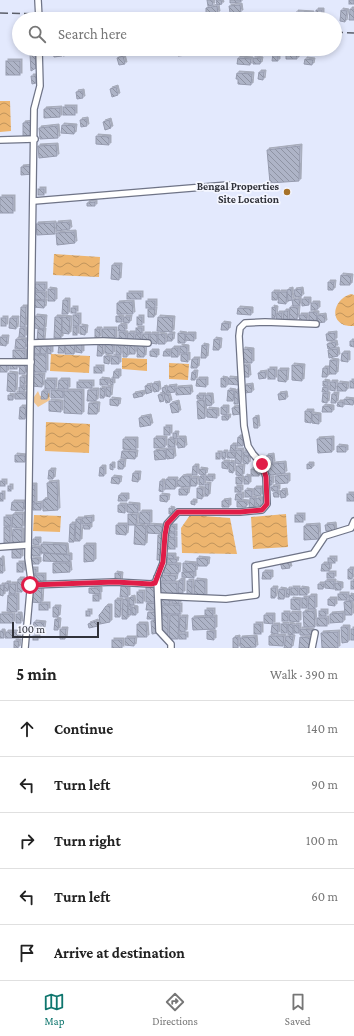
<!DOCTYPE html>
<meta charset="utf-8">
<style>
:root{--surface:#fff;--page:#f2f2f2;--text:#222;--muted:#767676;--line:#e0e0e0;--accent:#0f766e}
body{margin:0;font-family:"Crimson Pro",serif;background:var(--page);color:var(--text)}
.scale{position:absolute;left:12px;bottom:10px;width:87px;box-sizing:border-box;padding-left:4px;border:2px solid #30323a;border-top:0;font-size:11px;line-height:14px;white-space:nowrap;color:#30323a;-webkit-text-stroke:3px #f4f6ff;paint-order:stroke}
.stop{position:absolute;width:12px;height:12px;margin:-9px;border:3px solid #e11d48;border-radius:50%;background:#fff}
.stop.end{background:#e11d48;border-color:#fff;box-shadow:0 1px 4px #0008}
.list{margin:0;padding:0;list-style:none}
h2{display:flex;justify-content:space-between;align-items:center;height:52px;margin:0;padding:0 16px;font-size:17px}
h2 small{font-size:13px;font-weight:400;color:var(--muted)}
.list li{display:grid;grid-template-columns:26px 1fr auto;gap:12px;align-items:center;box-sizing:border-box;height:56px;padding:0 16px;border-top:1px solid var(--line)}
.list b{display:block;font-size:15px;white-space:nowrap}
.list em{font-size:13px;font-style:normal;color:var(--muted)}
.icon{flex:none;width:22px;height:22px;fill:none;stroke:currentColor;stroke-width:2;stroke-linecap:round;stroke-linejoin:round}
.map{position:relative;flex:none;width:354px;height:648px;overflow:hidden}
.search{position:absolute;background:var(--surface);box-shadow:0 2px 6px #0003;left:12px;right:12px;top:12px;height:44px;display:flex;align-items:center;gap:10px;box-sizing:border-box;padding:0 14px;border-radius:22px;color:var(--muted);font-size:15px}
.sheet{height:332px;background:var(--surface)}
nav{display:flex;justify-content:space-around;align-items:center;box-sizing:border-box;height:56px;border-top:1px solid var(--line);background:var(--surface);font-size:11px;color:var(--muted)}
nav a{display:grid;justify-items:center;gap:2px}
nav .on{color:var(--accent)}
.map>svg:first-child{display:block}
</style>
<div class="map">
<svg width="354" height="648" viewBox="0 0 354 648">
<defs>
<pattern id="water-waves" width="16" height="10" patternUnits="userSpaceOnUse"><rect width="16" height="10" fill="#edb56f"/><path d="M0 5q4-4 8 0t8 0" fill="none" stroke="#c0945c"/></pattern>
<pattern id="building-back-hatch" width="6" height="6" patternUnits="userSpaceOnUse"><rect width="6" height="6" fill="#aeb4c7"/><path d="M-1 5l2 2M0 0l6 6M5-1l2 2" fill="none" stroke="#8e93a3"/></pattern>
<filter id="shadow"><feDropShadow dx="2" dy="-2" stdDeviation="0" flood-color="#0004"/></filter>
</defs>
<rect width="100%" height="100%" fill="#e3e9fd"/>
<!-- park -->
<path fill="#f0c694" d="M38,391l2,5 9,-3 1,7 -12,7 -6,-7z"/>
<!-- water -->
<g fill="url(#water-waves)">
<path d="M0,101h10l1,30 -11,1z"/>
<path d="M54,254l46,3 -1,20 -46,-2z"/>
<path d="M351,294l3,1v31c-3,0 -7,0 -10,-1 -16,-7 -8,-27 7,-31z"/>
<path d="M51,354l39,2 -1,17 -39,-2z"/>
<path d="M122,358l25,1v12l-25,-2z"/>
<path d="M169,363l20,1 -1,16 -19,-1z"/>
<path d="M46,422l44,2 -1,29 -44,-2z"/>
<path d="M286,514l2,33 -35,2 -2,-32z"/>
<path d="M34,515l27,1 -1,16 -27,-1z"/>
<path d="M190,515l40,3 7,36 -55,-1 -1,-25z"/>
</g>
<!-- building -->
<g fill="url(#building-back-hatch)" stroke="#969bae" filter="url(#shadow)">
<path d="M207,0h5l1,5 -5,1z"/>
<path d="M216,0h5l1,4 -5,1z"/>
<path d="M230,0h11v2l-11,1z"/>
<rect x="349" y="0" width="5" height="4"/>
<path d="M240,5l1,7 -11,1 -1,-7z"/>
<path d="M217,6l1,7 -12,2v-7z"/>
<path d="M350,9h4v11h-5z"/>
<path d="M316,10h6v5l-6,-1z"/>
<path d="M341,10l6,1 -2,11 -5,-1z"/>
<path d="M296,12l16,1 -1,6h-15z"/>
<path d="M43,49h6l1,5 -7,1z"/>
<path d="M52,49h8l2,7 -8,1z"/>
<path d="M61,49h6l1,6 -5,1z"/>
<path d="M118,49h7l1,3 -6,2z"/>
<path d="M177,49h9l1,6 -9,1z"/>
<path d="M247,49l14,1 -1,6 -13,-1z"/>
<path d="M286,51l11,1v7h-11z"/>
<path d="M273,53h5v8h-6z"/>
<path d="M35,54l1,14 -5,3 -1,-16z"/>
<path d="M123,56l2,8 -6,1 -2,-7z"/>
<path d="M238,58l13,1 -1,6 -13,-1z"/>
<path d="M253,58l8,1 -1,5h-7z"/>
<path d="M305,59l8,1 -1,5 -8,-1z"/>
<rect x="6" y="61" width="14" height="14"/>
<path d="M259,72h5l-1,8 -5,-1z"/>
<path d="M237,73l15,1 -1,11 -13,-1v-5h-2z"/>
<path d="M31,76h5v7l-4,1z"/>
<path d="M116,87l2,8 -6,2 -2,-8z"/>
<path d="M82,91l1,7 -6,1 -1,-7z"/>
<rect x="63" y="107" width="12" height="8"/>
<path d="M60,108v9l-16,1v-9z"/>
<path d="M86,119l1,7 -6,1 -1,-7z"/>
<path d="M109,120l2,8 -6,2 -2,-8z"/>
<path d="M32,122l1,13 -10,1v-13z"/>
<path d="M62,125l13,1 -1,8 -13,-1z"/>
<path d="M57,126l1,12 -18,1 -1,-11z"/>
<path d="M96,136l13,1v8l-13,-1z"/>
<path d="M56,145l1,11 -18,2 -1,-12z"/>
<path d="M300,146l-1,35 -29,2 -3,-33z"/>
<path d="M33,166l1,8 -13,1v-8z"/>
<rect x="38" y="189" width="6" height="6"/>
<rect x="0" y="197" width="13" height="16"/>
<path d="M95,202v4h-8v-3z"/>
<path d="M69,222l1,7 -13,2 -1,-8z"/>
<path d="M54,223l1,11 -18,1 -1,-11z"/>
<path d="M74,232l1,11 -18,2 -1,-12z"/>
<path d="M112,265h8l-1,15 -8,-1z"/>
<path d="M341,275l10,1 -1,9h-10z"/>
<path d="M328,282h6l-1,8h-5z"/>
<rect x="34" y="284" width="11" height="7"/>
<path d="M48,289l7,1v11h-7z"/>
<path d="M291,289l1,11 -4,1 -1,-11z"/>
<path d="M301,289l1,7 -7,1 -1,-7z"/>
<path d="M34,292l11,1v7l-12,-1z"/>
<path d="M272,292h6l-1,8h-5z"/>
<path d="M279,292h8l-1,12 -8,-1z"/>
<rect x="127" y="293" width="14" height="6"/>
<path d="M299,299l1,7h-7l-1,-6z"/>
<path d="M302,299h7v6l-7,1z"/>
<path d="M34,300l11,1 -1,7 -11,-1z"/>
<path d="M63,300h5v14h-6z"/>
<rect x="146" y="301" width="9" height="7"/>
<path d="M132,302l1,12h-16v-11z"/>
<path d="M311,303h7v6l-7,1z"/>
<path d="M21,307h5l-1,20h-5z"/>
<path d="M272,307l4,1 -1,10h-3z"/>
<path d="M290,307l8,1 -1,11h-8z"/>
<rect x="71" y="308" width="5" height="5"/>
<path d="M238,308l13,1v6l-14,-1z"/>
<path d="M148,309h7l-1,8h-6z"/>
<path d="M284,311h4l-1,11h-4z"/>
<path d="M309,312l8,1 -1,11h-7z"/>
<path d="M277,313h5l-1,11h-5z"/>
<rect x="73" y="315" width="6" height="11"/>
<path d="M299,315h7l1,6 -7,1z"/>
<path d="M324,315l1,7 -7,1 -1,-7z"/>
<path d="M35,316l10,1 -1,12 -10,-1z"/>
<path d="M116,316l6,1v5h-6z"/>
<path d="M55,317h7l-1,21h-7z"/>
<path d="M62,317l8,1 -1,16 -7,-1z"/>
<path d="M124,317h6l-1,6 -6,-1z"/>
<rect x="137" y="317" width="5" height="8"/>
<path d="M158,317l15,1 -1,14 -15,-1z"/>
<rect x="1" y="318" width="5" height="8"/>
<path d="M10,318h7l-1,11 -7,-1z"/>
<path d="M222,323l7,1 -1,6h-7z"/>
<path d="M119,325h6v6h-7z"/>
<path d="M80,326l6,1 -1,8 -5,-1z"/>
<rect x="73" y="327" width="4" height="8"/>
<path d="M20,328l5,1v8h-6z"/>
<rect x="136" y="328" width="6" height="5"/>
<path d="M38,329l6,1 -1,11h-6z"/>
<path d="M95,329h5l-1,9h-4z"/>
<rect x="102" y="329" width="13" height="10"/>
<path d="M119,332l7,1v7l-7,-1z"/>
<path d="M128,333h6v6h-7z"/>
<path d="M178,333l7,1v9h-7z"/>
<path d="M335,333v7l-8,1 -1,-7z"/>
<path d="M136,334h5v7l-6,-1z"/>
<path d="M143,334h6l-1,7h-6z"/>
<path d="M150,334h7v10l-7,-1z"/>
<path d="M158,334l7,1v9h-7z"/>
<path d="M168,334h5l-1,7h-5z"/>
<path d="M186,334h8v7l-9,-1z"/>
<path d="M0,337h7l-1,9 -6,-1z"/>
<path d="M16,339l10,1 -1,9 -10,-1z"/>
<path d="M214,339l6,1 -1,10h-6z"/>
<path d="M350,341h4v6l-4,-1z"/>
<path d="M105,342h8v12l-8,-1z"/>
<path d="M335,342l1,5 -8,2 -1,-5z"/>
<path d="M65,343h10l-1,11h-9z"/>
<path d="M116,343l5,1v11h-5z"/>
<path d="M76,344h6v9l-6,-1z"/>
<path d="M98,344h5l-1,12h-5z"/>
<path d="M123,344h5l-1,13h-4z"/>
<path d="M138,344h7l-1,13h-7z"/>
<path d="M59,345h6l-1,8h-6z"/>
<path d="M130,345l5,1v8h-6z"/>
<path d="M202,345l5,1 -1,12h-5z"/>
<rect x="34" y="346" width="6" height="8"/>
<path d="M41,346h6l-1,8h-6z"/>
<path d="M48,346h3v8l-4,-1z"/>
<path d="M180,346l7,1v6h-7z"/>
<path d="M172,348h6v9h-7z"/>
<path d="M243,349l9,1v13l-10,-1z"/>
<path d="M337,349l1,7 -9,2 -1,-8z"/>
<path d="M13,350l12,1v9h-12z"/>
<path d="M150,351h7v6l-7,-1z"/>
<path d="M164,351h6v5h-7z"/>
<path d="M342,353h6v9l-7,-1z"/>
<path d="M181,354h7v8l-7,-1z"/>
<rect x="32" y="355" width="14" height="17"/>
<path d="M104,356l6,1 -1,7 -5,-1z"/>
<path d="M112,356l7,1v7h-8z"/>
<path d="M192,359h6l-1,9h-6z"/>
<path d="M330,360l7,1 -1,13h-7z"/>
<rect x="0" y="363" width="7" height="9"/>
<rect x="10" y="363" width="7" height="6"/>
<path d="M20,364h6l-1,10h-6z"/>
<path d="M248,365l1,12h-6v-11z"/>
<path d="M292,365l11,1 -1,15 -10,-1z"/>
<rect x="94" y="367" width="8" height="6"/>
<path d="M323,368h5l-1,9h-5z"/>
<rect x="268" y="369" width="7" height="10"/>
<path d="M278,370h9l-1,12 -8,-1z"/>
<path d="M114,371h5v7h-6z"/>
<path d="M192,372h4l-1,8h-4z"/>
<path d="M265,372l1,6 -7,1 -1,-6z"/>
<path d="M8,373l8,1 -1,18 -8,-1z"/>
<path d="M33,374l10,1 -1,12 -10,-1z"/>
<path d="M20,377h5l-1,9h-4z"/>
<path d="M221,378l5,1v8h-5z"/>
<path d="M228,378l12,1 -1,6 -11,-1z"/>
<path d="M100,379l8,1v5h-8z"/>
<path d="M110,379h3v6l-3,-1z"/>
<path d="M197,379h9v8l-10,-1z"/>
<rect x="45" y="380" width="10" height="9"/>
<path d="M59,380h9v9h-10z"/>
<path d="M323,381l5,1v4h-5z"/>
<rect x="350" y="381" width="4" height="7"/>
<rect x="77" y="382" width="15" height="6"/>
<path d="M330,382h6l-1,9 -5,-1z"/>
<path d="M158,383l1,8 -5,1 -2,-8z"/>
<path d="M338,383l9,1 -1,7h-9z"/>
<path d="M150,385l2,7 -6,2 -1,-8z"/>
<path d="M251,385l1,7 -7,1 -1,-7z"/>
<path d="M175,386v6l-7,1 -1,-6z"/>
<path d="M19,387h6l-1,5h-5z"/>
<path d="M106,387h5l-1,10 -4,-1z"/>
<path d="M165,387l2,6 -4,1 -1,-6z"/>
<path d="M190,387l1,7 -15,1v-7z"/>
<path d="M323,387l5,1v4h-6z"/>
<path d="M100,388l5,1 -1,9h-4z"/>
<path d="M51,390l12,1v7h-12z"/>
<path d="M88,390h9l-1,11h-9z"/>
<path d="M228,390l6,1 -1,10h-6z"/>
<path d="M42,391h6l-1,8h-6z"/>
<path d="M64,391h18v23l-18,-1z"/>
<path d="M235,391h3v13h-4z"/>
<path d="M143,392v4l-9,2 -1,-4z"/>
<path d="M15,393l11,1v5h-11z"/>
<path d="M285,393l1,6 -7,1 -1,-6z"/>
<path d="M323,393l5,1 -1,9 -5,-1z"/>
<path d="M162,394l2,7 -4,1 -2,-7z"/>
<path d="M168,394l2,8 -4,1 -2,-8z"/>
<path d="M332,394h5l-1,9h-5z"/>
<path d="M8,395l5,1v4h-5z"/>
<path d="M197,395h7l-1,4h-6z"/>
<path d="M205,395h6l1,10 -6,1z"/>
<path d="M110,399l9,1 -1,6 -8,-1z"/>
<path d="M344,399l10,1 -1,5 -9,-1z"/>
<path d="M204,400l1,18 -7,1 -1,-18z"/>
<path d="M49,401l12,1v10l-12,-1z"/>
<path d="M177,402l2,10 -7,1 -2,-9z"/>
<path d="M338,402h5v5l-6,-1z"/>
<path d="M89,403l9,1 -1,10h-9z"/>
<path d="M323,406l9,1v5h-10z"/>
<path d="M20,407h6l-1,12h-6z"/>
<path d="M221,407h6v8l-6,-1z"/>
<path d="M239,407l1,7 -7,1 -1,-7z"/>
<path d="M207,409l10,1v8l-10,-1z"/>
<path d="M305,411h7l-1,12 -6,-1z"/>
<path d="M312,414l7,1v9l-7,-1z"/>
<path d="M149,416l2,9 -11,2 -1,-9z"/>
<path d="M222,416h7l-1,4h-6z"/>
<path d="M257,417l1,11h-4l-1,-10z"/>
<rect x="164" y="427" width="6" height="8"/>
<path d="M173,433h4l-1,6 -3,-1z"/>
<path d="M238,437h5v9h-6z"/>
<path d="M154,438h11v9l-11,1z"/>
<path d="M177,438h7l1,9 -7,1z"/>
<path d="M332,438v14l-14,1 -1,-14z"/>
<path d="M123,439h13v11l-13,-1z"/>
<path d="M168,439h6l1,8h-7z"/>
<path d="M231,445h5l-1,6h-5z"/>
<path d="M337,446l9,1v5h-9z"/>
<path d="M166,449h7l1,9 -7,1z"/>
<path d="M165,450l1,9 -11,1 -1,-9z"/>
<path d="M236,450h6l-1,14 -6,-1z"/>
<path d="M122,451l14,1 -1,7 -14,-1z"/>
<path d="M222,452h4l-1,7h-3z"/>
<path d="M228,452l7,1v5h-8z"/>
<rect x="243" y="452" width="6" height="4"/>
<rect x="216" y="453" width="4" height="6"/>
<path d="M15,455l10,1v6h-10z"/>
<path d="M272,455l1,8 -6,1 -1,-8z"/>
<path d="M244,456h5l-1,8 -5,-1z"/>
<path d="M118,461h6l-1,8h-5z"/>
<path d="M222,462h6v7l-6,-1z"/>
<path d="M229,462l5,1 -1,10 -4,-1z"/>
<path d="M284,463l1,10 -21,3 -2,-11z"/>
<path d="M110,464h3v6l-3,-1z"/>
<path d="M307,464h5v4l-5,1z"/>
<path d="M193,466h4v9h-5z"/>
<path d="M236,466h7l-1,10 -6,-1z"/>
<path d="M100,467h4v9h-5z"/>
<path d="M199,469l7,1 -1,5 -6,-1z"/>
<path d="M251,469h9l-1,7h-8z"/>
<path d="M49,470h5l-1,9h-5z"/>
<path d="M133,473h6l-1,9 -6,-1z"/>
<path d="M288,475v8l-12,1 -1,-8z"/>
<path d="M185,476h5v11l-13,-1v-5l3,-1 1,-3z"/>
<path d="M200,476h4v9h-5z"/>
<path d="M206,476h7v5l-7,-1z"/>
<path d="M245,476l4,1v7h-5z"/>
<path d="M112,477l8,1 -1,6 -8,-1z"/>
<path d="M236,477l6,1v6h-6z"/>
<path d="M266,477h6v8h-5z"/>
<path d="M191,478h6l-1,8h-6z"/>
<path d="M166,479h10l-1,10h-10z"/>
<rect x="0" y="481" width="5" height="5"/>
<path d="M160,481h3v11l-4,-1z"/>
<path d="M57,482l1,28 -15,1v-11l5,-1 -1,-16z"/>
<path d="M205,484h4l-1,12h-3z"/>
<path d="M31,485h4v18h-5z"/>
<rect x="8" y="486" width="3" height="5"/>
<path d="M278,486v5h-6l-1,-4z"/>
<rect x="235" y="487" width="6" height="5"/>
<path d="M197,488l6,1 -1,10 -5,-1z"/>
<path d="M254,488h7v8l-7,-1z"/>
<path d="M179,489h9l-1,6h-8z"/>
<path d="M245,490l7,1v6h-7z"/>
<path d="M285,490l1,7 -5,1 -1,-7z"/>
<path d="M278,492l1,5h-5l-1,-4z"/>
<rect x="0" y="493" width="3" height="8"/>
<path d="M236,494h6v6h-7z"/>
<rect x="347" y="494" width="7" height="7"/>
<path d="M119,495h8v6h-9z"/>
<path d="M160,495l8,1 -1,6 -7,-1z"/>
<path d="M250,498h5l-1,11h-5z"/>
<path d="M256,498l5,1v7l-5,-1z"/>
<path d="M229,500v7h-7v-6z"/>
<path d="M191,501h4v4l-4,-1z"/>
<path d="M237,501l10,1 -1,5h-9z"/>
<path d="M12,502h12l-1,9 -12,-1z"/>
<path d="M41,503v7h-8v-6z"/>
<path d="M127,504l11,1v8l-11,-1z"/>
<path d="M118,505h7v8l-7,-1z"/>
<path d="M169,508l4,1 -1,5h-3z"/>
<path d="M140,512h10v12l-11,-1z"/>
<path d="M13,514h10l-1,14 -10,-1z"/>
<path d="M128,514l9,1 -1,10h-8z"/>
<rect x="295" y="515" width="8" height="7"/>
<rect x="4" y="517" width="7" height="9"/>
<path d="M92,517v6l-10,1v-6z"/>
<path d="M76,519h5l-1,22h-5z"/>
<path d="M70,524h5l-1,18h-5z"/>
<path d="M334,524l1,7h-9l-1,-6z"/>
<path d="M83,525h7v4h-6z"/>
<path d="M116,525h11l-1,10 -10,-1z"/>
<path d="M135,525l11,1 -1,19 -11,-1z"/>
<path d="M147,525l15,1v8l-15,-1z"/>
<path d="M318,525l1,14 -15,1v-14z"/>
<rect x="168" y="526" width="7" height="6"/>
<path d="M4,527h6v17l-6,-1z"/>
<path d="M13,529l9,1v13h-10z"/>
<path d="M168,533h7v5l-7,-1z"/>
<path d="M158,535h4l-1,25h-4z"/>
<path d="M33,539h6v6l-6,-1z"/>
<rect x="167" y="539" width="8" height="10"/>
<path d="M41,544l25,1 1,9 -26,-1z"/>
<path d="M84,545h10v16l-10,1z"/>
<path d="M12,547l9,1v10h-9z"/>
<path d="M28,547l12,1v8l-12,-1z"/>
<path d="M44,553l26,2v7l-27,-1z"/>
<path d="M166,555h8v4l-8,-1z"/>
<path d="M0,558h2l1,15h-3z"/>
<path d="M31,558l8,1v5h-8z"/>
<path d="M197,558l11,1 -1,7h-10z"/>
<rect x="328" y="558" width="7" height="5"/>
<path d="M167,559h10l-1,4h-9z"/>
<path d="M288,561l2,7 -8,1 -2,-7z"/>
<rect x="17" y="563" width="6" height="9"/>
<path d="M53,563h16l1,9 -17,1z"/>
<path d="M183,563l13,1 -1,8 -12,-1z"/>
<path d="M165,564l14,1 -1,9 -14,-1z"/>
<path d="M322,564h8l-1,7h-8z"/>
<rect x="30" y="569" width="6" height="5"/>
<path d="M348,569h5l-1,10h-4z"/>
<path d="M182,572l12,1v5l-12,-1z"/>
<path d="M263,572h8v7h-9z"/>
<path d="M115,573l6,1 -1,10h-5z"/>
<rect x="327" y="573" width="7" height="5"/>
<rect x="31" y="575" width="13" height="10"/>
<path d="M162,575l14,1 -1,5h-13z"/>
<path d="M18,579h5l-1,13h-5z"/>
<path d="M179,580h4v13h-5z"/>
<path d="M195,580l10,1v15h-11z"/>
<rect x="187" y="581" width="5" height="14"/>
<path d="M325,581h9v8l-9,-1z"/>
<rect x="351" y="581" width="3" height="8"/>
<path d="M5,583h4l-1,8h-4z"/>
<rect x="159" y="583" width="18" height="12"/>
<path d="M335,583l6,1v6h-6z"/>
<path d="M10,584h6l-1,10h-6z"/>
<path d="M318,584h6l-1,5h-5z"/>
<path d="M0,585h4l-1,11 -3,-1z"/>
<path d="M32,585l10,1 -1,17 -10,-1z"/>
<path d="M121,586l7,1v10h-8z"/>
<rect x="146" y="587" width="9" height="15"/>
<path d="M89,588l11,1v5l-11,-1z"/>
<path d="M271,588h5l-1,10h-4z"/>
<rect x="291" y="588" width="7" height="7"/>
<path d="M300,588l7,1v6h-8z"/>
<path d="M279,589l6,1 -1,9h-6z"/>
<path d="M287,589h3l-1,8h-3z"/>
<rect x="137" y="592" width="6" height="11"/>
<rect x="338" y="594" width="9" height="6"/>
<path d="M8,595h9v17l-10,-1z"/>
<rect x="93" y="595" width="6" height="6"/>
<path d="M349,595l5,1v5h-5z"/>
<path d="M309,596h6v13h-7z"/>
<path d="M133,597l1,8h-5v-7z"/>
<rect x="161" y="598" width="9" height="6"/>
<path d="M172,598h7v6l-7,-1z"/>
<rect x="302" y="598" width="5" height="10"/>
<path d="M123,599l5,1 -1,19h-5z"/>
<path d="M291,599l9,1v10l-9,-1z"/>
<path d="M328,599h7v7l-7,-1z"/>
<path d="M115,600h6l-1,17h-5z"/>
<path d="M351,601l1,14h-7l-1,-13z"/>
<path d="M147,603l11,1v6h-12z"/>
<rect x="39" y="604" width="9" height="6"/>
<rect x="162" y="605" width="18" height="9"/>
<path d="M106,606h4v16l-10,2 -1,-9 2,-2z"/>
<rect x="128" y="606" width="3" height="9"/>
<path d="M53,607h6l-1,10h-5z"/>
<path d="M132,607l4,1v7h-4z"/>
<rect x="205" y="610" width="8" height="6"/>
<rect x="86" y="611" width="4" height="5"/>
<path d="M314,611l1,16h-11l-1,-15z"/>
<rect x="319" y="611" width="7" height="5"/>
<path d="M148,612l10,1 -1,6h-10z"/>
<rect x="282" y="613" width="6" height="8"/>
<path d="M290,613h9v9l-10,-1z"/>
<path d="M343,613v9l-13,1v-9z"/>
<rect x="0" y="614" width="13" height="9"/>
<path d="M16,614h4l1,9h-5z"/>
<path d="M162,615h6v20l-8,-4z"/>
<path d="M170,615h9l-1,24h-9z"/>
<path d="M264,615h9v9l-9,-1z"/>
<path d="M180,617h6l-1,15 -6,-1z"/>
<path d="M215,617v12l-22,1 -1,-12z"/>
<rect x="317" y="618" width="10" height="8"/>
<path d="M55,619l4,1 -1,10h-4z"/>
<path d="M158,620v13l-6,1 -1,-13z"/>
<path d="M96,621l2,5 -9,2 -1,-4z"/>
<path d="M34,622l10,1 -1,6 -10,-1z"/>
<path d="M137,624h9l1,13h-10z"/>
<rect x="254" y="624" width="7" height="10"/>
<rect x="281" y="624" width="6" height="9"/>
<path d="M288,624l5,1v10l-5,-1z"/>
<path d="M272,625h6v9l-7,-1z"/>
<rect x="294" y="625" width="5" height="8"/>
<path d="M341,627h7v15l-6,1z"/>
<path d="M60,629h6l-1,10h-5z"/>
<path d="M300,629l12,1 -1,5h-11z"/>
<rect x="351" y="629" width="3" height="11"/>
<path d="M0,631h3l1,7h-4z"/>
<path d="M207,631l7,1v8l-7,-1z"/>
<path d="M6,632h13v6h-14z"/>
<path d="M338,632v16h-16l-1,-15z"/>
<rect x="179" y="634" width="7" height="5"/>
<rect x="33" y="636" width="5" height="4"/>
<path d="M269,636h15l-1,10 -14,-1z"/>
<path d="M286,636l7,1 -2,11h-7z"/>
<path d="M238,637v11h-5v-10z"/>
<path d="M255,637l1,10 -15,1 -1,-10z"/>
<path d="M300,637l10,1 -1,10h-10z"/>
<path d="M125,638h10l-1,8 -9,-1z"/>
<rect x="112" y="640" width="10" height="8"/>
<path d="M14,641h5l-1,7h-4z"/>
</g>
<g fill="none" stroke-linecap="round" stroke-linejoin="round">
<!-- minor casing -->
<g stroke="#6f7487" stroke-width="8">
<g id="minor">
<path d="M38,0l1,19"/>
<path d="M0,140l35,-1"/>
<path d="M34,201l194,-16"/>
<path d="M31,343l72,-2 45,2"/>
<path d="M0,362h31"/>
<path d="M0,547l28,-2"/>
<path d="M157,578l2,53 12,13v4"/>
<path d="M30,585l85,-3 36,2 4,-1 8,-20 2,-28 2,-11 11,-12h62l22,-2 5,-6 -1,-27 -4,-13 -9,-10 -5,-8 -4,-20 -5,-90 1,-8 5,-5 20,-1 51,2"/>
<path d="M158,596l68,3 30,-4 -1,-29 58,-12 12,-18 26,-8 3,-7"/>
<path d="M25,648l6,-68 -3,-22 6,-449 6,-23 -1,-37"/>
<path d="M312,648l3,-15"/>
</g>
</g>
<!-- minor -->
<use href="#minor" stroke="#fff" stroke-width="5.5"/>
<!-- rail -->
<g stroke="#5c5f6a" stroke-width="1.5" stroke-dasharray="8 4" stroke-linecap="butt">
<path d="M0,13l84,2 64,4"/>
<path d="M335,32l19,1"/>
</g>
</g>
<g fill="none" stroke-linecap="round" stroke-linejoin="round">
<!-- route -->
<path stroke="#e11d48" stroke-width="5" d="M30,585l85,-3 36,2 4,-1 8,-21 2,-27 2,-11 11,-12h62l22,-2 5,-6 -1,-27 -4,-13"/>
</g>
<!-- markers -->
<circle fill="#a6722a" stroke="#f4f6ff" stroke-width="1.5" cx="287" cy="192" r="4"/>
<g text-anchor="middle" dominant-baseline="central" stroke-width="3.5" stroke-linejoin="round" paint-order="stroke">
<!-- poi labels -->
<g font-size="11" font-weight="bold" fill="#30323a" stroke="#f4f6ff" text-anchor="end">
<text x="279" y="186">Bengal Properties<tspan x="279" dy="13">Site Location</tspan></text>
</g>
</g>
</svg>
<div class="scale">100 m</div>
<div class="stop" style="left:30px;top:585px"></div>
<div class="stop end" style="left:262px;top:464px"></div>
<div class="search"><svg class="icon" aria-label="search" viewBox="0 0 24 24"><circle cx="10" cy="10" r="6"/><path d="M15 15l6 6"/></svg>Search here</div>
</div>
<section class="sheet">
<h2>5 min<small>Walk · 390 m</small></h2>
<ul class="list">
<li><svg class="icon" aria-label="ahead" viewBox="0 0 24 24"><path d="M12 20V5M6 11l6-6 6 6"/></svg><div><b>Continue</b></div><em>140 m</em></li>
<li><svg class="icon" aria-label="left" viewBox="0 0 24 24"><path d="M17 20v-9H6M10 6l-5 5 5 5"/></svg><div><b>Turn left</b></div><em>90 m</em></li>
<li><svg class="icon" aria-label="right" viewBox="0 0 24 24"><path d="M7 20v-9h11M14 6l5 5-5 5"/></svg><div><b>Turn right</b></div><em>100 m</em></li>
<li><svg class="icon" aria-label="left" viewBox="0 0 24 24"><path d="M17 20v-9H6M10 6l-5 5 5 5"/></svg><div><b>Turn left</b></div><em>60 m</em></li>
<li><svg class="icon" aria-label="arrive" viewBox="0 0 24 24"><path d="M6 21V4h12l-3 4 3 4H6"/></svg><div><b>Arrive at destination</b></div></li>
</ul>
</section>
<nav>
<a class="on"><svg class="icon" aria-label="map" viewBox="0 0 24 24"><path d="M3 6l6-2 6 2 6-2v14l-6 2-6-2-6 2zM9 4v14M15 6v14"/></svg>Map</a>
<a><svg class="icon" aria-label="directions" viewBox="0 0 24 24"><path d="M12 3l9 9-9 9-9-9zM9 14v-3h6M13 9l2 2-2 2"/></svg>Directions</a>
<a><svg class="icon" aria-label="saved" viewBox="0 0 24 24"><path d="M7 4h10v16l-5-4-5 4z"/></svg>Saved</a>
</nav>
